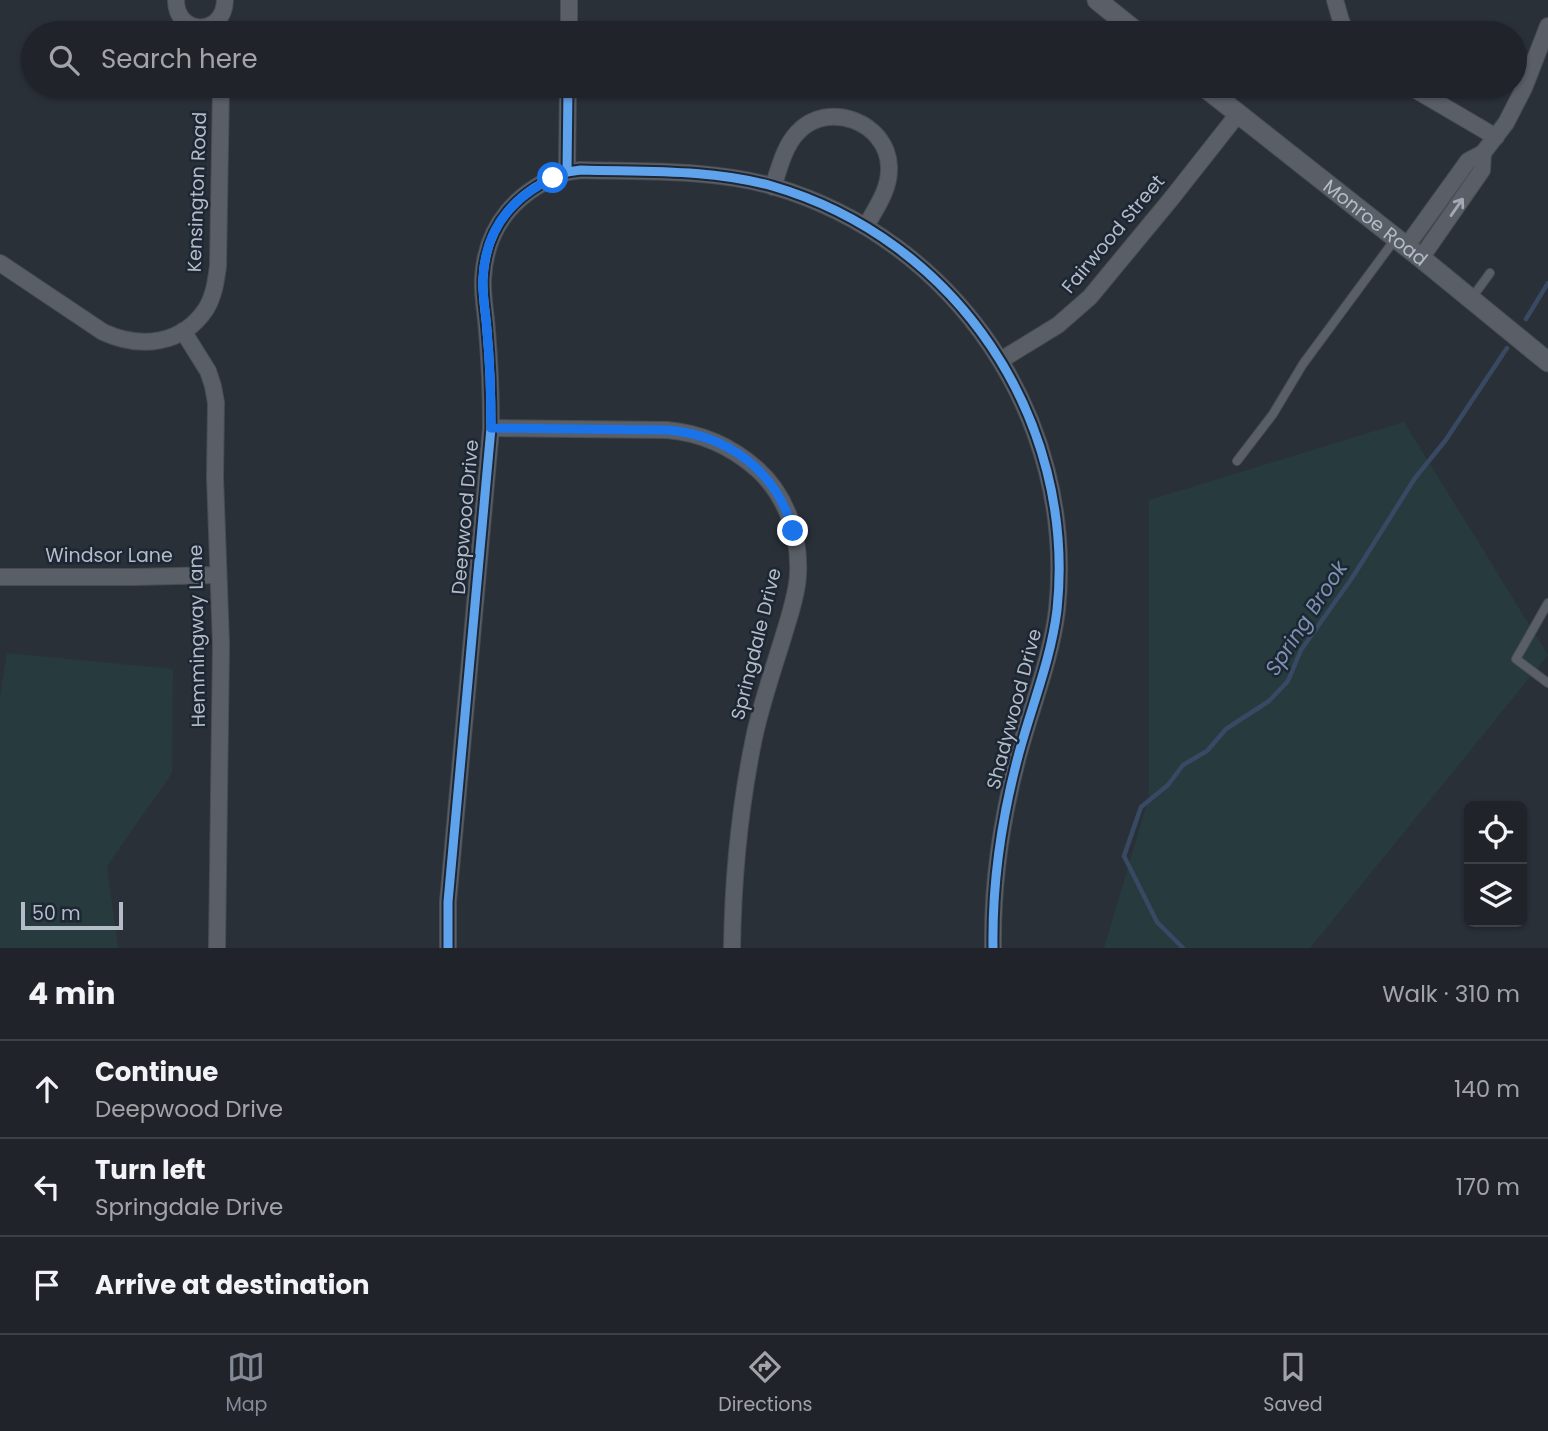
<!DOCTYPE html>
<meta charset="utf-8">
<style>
:root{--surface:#20242a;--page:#2d3036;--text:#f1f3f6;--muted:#a2a4a8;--line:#3d4147;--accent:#848b96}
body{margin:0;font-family:Poppins,sans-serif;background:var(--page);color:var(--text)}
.controls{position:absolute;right:21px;bottom:21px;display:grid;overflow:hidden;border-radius:10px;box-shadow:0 2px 5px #0004}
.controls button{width:63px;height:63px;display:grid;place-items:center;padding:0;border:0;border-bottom:2px solid var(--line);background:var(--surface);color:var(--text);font:35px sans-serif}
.scale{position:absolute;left:21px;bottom:18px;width:102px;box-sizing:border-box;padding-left:7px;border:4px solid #b4bcc9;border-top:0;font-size:19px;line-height:24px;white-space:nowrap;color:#b4bcc9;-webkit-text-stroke:5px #1d2633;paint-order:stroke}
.stop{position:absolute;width:21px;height:21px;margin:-16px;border:5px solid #1a73e8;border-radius:50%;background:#fff}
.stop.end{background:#1a73e8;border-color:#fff;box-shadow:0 2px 7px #0008}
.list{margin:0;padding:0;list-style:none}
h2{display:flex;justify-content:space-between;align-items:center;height:91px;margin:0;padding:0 28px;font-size:30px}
h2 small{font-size:23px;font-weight:400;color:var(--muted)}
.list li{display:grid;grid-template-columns:46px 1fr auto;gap:21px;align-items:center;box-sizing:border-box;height:98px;padding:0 28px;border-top:2px solid var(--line)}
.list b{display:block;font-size:26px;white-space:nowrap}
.list p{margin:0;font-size:23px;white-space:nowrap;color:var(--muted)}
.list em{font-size:23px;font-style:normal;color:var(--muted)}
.icon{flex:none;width:38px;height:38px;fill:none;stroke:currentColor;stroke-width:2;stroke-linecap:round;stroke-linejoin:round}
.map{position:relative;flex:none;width:1548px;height:948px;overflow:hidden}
.search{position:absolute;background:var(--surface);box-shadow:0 2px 5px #0004;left:21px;right:21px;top:21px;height:77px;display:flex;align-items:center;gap:18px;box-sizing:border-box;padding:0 24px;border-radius:38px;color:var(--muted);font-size:26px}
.sheet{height:385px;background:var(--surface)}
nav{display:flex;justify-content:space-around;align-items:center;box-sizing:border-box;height:98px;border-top:2px solid var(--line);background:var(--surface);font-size:19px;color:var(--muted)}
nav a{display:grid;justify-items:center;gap:4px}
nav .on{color:var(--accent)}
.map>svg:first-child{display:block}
</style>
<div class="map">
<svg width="1548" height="948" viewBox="0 0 1548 948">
<rect width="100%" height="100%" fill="#2a3038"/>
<!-- green -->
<g fill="#273a3e">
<path d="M1404,422l144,233 -238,293h-206l45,-151v-297z"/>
<path d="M7,653l166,16 -1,104 -65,93 11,82h-118v-251z"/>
</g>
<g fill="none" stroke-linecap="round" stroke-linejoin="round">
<!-- stream -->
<g stroke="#384963" stroke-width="4.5">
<path d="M1526,319l22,-36"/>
<path d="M1183,948l-26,-26 -33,-66 17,-49 27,-22 15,-20 24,-14 19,-22 43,-28 19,-20 13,-31 51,-72 63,-100 30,-37 62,-93"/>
</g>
<!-- service casing -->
<g stroke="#484c53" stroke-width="10">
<g id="service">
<path d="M1471,299l19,-26"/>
<path d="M1237,461l36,-47 30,-50 93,-126"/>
<path d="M1548,603l-32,56 32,24"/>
</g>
</g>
<!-- minor casing -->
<g stroke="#484c53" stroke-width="18">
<g id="minor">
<path d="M176,0c0,36 48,37 49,0"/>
<path d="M1335,0l6,21 6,12"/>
<path d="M569,33v-33"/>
<path d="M1409,86l87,51"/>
<path d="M567,172l14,-2c64,2 128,-1 191,16 184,53 305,233 285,424 -6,49 -25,95 -38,143 -17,63 -27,129 -26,195"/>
<path d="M773,187c6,-18 11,-40 24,-54 30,-34 91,-11 92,34 1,22 -13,41 -23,59"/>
<path d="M1406,247l62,-86 15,-8 23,-30 18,-35 24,-62"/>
<path d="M1421,258l61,-88 1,-17"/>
<path d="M0,263l103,69c37,17 79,13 103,-23 8,-13 10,-28 12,-43l3,-180"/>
<path d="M183,331l25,40 5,15 3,17 -1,74 6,167 -4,304"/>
<path d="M1001,360l57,-35 32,-28 81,-98 67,-85"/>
<path d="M491,428l176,2c35,3 64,16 90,39 29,26 43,66 41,105 -1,22 -10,46 -16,67 -10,32 -21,64 -28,97 -14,68 -21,140 -22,210"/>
<path d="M0,577h135l83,-2"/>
<path d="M448,948v-46l43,-474c0,-33 -1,-64 -4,-97 -1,-17 -5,-35 -4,-53 3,-54 35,-88 84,-106l1,-86"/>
</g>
</g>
<!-- tertiary casing -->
<g stroke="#484c53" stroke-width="21">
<g id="tertiary">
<path d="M1097,0l41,33"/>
<path id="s1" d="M1203,86l218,172 127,104"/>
</g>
</g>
<!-- service -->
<use href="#service" stroke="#5a5e66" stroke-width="8"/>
<!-- minor -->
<use href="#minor" stroke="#5a5e66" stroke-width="16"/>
<!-- tertiary -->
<use href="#tertiary" stroke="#5a5e66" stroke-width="19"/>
<!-- cycleway casing -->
<g stroke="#1d2633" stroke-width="13">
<g id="cycleway">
<path d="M567,172l14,-2c64,2 128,-1 191,16 184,53 305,233 285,424 -6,49 -25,95 -38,143 -17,63 -27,129 -26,195"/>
<path d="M448,948v-46l43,-474c0,-33 -1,-64 -4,-97 -1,-17 -5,-35 -4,-53 3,-54 35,-88 84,-106l1,-86"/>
</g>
</g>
<!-- cycleway -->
<use href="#cycleway" stroke="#60a3ed" stroke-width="9"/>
</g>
<!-- one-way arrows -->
<defs><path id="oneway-shaft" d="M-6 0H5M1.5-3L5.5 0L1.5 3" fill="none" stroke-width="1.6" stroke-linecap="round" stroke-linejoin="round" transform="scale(1.75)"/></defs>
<use stroke="#a2a9b5" href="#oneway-shaft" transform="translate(1457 207) rotate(-55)"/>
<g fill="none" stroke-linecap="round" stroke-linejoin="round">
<!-- route -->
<path stroke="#1a73e8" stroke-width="9" d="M553,178c-42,20 -68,52 -70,100 -1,17 3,35 4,53 3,32 4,64 4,97l176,2c61,5 110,41 126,101"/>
</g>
<g text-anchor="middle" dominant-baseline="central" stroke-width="5" stroke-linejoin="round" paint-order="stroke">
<!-- street labels -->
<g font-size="19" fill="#b4bcc9" stroke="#1d2633">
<text transform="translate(197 192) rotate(-88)">Kensington Road</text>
<text stroke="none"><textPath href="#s1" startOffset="220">Monroe Road</textPath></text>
<text transform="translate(1113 234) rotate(-50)">Fairwood Street</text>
<text transform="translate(465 517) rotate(-85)">Deepwood Drive</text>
<text x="109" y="555">Windsor Lane</text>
<text transform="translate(197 636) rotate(-91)">Hemmingway Lane</text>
<text transform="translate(756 644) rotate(-76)">Springdale Drive</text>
<text transform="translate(1014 709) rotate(-75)">Shadywood Drive</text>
</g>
<!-- water labels -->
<g font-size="21" font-style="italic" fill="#7c92b1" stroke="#1d2633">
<text transform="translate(1306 618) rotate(-57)">Spring Brook</text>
</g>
</g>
</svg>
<div class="controls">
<button><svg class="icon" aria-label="locate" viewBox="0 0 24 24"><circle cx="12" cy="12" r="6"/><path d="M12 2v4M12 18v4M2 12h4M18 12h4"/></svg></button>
<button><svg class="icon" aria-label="layers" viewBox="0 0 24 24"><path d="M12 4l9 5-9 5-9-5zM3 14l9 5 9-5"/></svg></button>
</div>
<div class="scale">50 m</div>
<div class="stop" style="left:553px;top:178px"></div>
<div class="stop end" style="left:793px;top:531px"></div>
<div class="search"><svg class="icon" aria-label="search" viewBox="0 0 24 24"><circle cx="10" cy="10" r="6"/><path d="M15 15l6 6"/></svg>Search here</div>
</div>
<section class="sheet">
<h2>4 min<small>Walk · 310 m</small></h2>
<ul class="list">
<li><svg class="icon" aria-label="ahead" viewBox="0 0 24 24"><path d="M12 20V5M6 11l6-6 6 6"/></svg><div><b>Continue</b><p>Deepwood Drive</p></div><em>140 m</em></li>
<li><svg class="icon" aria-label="left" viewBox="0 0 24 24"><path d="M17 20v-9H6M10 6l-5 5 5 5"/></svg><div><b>Turn left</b><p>Springdale Drive</p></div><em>170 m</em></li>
<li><svg class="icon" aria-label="arrive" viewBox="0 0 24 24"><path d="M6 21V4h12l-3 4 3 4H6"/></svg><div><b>Arrive at destination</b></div></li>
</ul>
</section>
<nav>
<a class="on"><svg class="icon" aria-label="map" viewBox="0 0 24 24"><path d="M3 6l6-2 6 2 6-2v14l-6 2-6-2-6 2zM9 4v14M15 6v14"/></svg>Map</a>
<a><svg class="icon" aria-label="directions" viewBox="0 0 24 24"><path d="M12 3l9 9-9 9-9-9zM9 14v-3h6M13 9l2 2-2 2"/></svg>Directions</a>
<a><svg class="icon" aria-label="saved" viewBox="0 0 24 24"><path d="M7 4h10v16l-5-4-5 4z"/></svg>Saved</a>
</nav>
